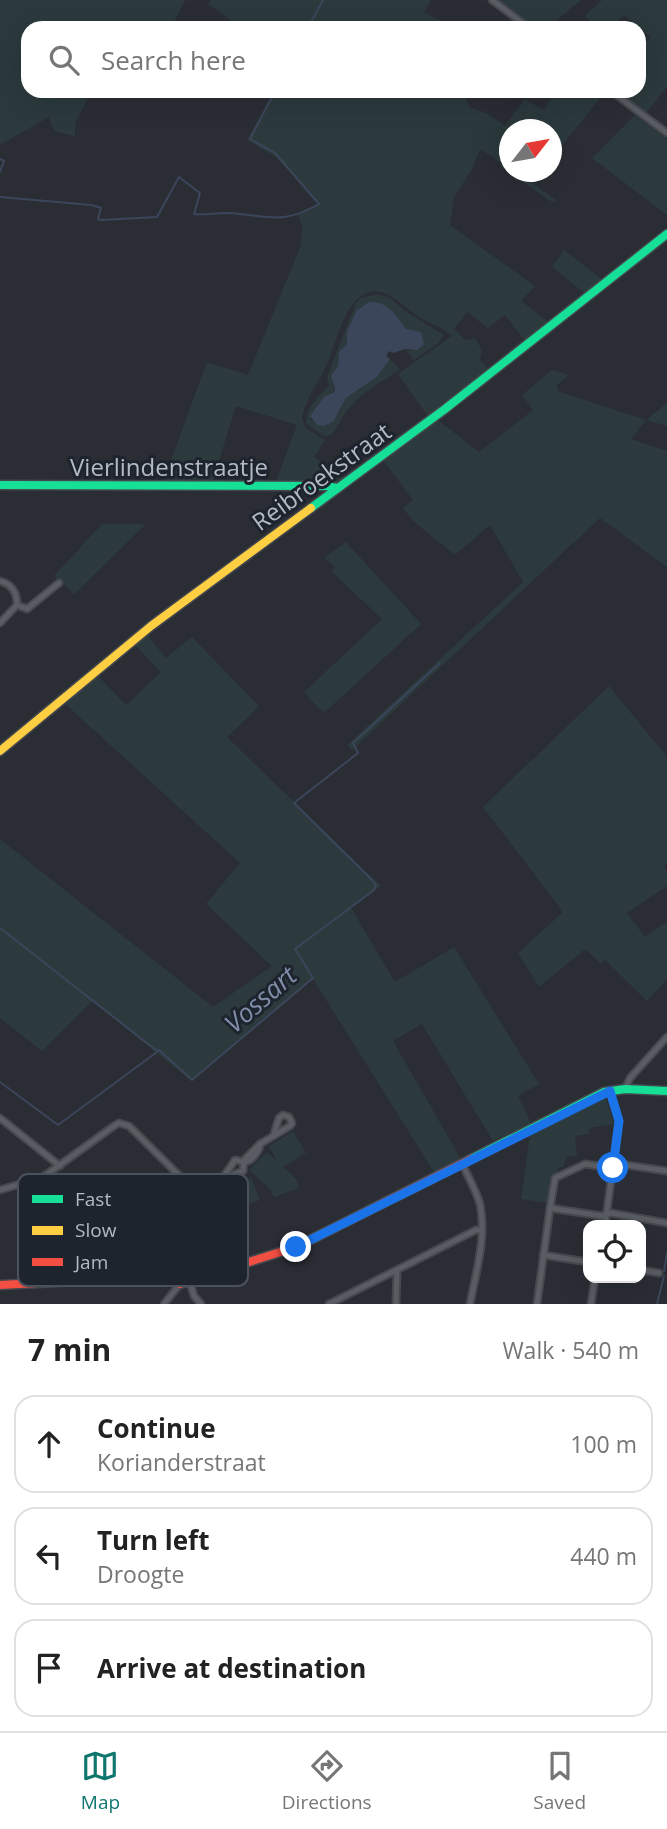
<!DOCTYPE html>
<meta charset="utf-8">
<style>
:root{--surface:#fff;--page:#f6f6f6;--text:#222;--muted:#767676;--line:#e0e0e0;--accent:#0f766e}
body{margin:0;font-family:"Open Sans",sans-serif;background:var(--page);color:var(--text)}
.controls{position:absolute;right:21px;bottom:21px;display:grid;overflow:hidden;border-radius:14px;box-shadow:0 7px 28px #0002}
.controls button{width:63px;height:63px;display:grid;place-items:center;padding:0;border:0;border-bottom:2px solid var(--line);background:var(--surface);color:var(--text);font:35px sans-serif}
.compass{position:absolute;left:499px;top:119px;width:63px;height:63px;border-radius:50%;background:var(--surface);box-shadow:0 7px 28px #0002;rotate:59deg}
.stop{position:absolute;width:21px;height:21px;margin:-16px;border:5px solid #1a73e8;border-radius:50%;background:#fff}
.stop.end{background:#1a73e8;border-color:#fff;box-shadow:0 2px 7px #0008}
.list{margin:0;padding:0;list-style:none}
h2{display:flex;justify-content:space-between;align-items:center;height:91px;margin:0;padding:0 28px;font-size:30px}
h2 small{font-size:23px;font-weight:400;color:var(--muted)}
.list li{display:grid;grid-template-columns:46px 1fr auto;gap:21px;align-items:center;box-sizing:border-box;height:98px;margin:0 14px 14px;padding:0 14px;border:2px solid var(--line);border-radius:21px}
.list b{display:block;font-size:26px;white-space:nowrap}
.list p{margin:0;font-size:23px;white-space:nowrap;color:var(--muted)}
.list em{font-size:23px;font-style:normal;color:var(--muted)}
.icon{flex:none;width:38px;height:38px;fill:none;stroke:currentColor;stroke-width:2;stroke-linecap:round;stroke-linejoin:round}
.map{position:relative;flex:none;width:667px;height:1304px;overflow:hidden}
.search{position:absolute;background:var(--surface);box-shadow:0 7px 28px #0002;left:21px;right:21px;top:21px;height:77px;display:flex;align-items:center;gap:18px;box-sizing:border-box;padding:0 24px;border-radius:21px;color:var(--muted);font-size:26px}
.sheet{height:427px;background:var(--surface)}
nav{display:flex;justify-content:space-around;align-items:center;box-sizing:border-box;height:98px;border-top:2px solid var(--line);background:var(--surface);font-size:19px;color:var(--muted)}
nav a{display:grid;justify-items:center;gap:4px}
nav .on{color:var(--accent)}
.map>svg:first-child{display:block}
</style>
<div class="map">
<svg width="667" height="1304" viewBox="0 0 667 1304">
<rect width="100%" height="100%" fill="#2a2d34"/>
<!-- green -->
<g fill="#2c3a3d">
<path d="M0,0h185l-14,28h-143v63h64l-17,32v13l-21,-5 -5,-14 -49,28z"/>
<path d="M211,0h220l-7,12 21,11 -2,5h-201l-34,-24z"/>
<path d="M498,0h83l-34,28h-11z"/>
<path d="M602,0h65v87l-22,27 -30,-23h24v-42l12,-12 -27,-22 -14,13h-13l-12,-12z"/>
<path d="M274,91h188l8,16 18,7 17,12 20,-27 18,11 15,-19 47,1 -53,66v-28h-42v42h31l-9,11 24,17 -3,3 -53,-37 1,-3 -21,-14 -8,20 -18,28 -4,28 85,61 -14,15 29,22 -24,19 -21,-27 -17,13 -21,-16 -13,17 11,11 10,-2 7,12 -2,10 10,11 -61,47 -31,-44 54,-38c-11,-10 -26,-13 -37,-22 -10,-7 -20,-17 -31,-21 -34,-12 -47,45 -55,67 -8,19 -24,39 -27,58l4,10 19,12 -11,17 31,21 -9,7 -61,-1 22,-59 -61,-19 -24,77 -49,-1 44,-120 41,13 53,-130 1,-18 -4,-12 21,-11 -42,-46 -30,-18z"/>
<path d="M635,115l32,24v76l-75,-57z"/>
<path d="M564,250l40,31 -17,14 -35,-28z"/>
<path d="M377,294l13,4 18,15 36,22 -7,9 -23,16 -9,-11 8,2 3,-20 -6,1 -4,-3c-13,-16 -24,-36 -47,-21l-12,23v14l-9,13v10l-5,3 -1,13 3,8 -14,9 -11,17 7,7 20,-8 9,-19 31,-21 13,-18 10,11c-19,12 -41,23 -54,42 -7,10 -9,21 -21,25l-19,-13c1,-18 11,-26 23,-38l-2,-9 29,-74 5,-5z"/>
<path d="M552,370l17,5 -12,10 1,6 88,29 21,-17v23l-21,-6 -15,19 36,12v116l-67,-49 -248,232 -5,-5 176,-163 -33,-57 -35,30 -42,-34 -10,-13 10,-8 -30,-40 55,-40 41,32 54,-42 -11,-15z"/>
<path d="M102,524h44l-72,70 -20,-18z"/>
<path d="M346,542l75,82 -97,89 -20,-21 78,-73 -51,-48 4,-4 -11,-9z"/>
<path d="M147,635l19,23 26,-21 67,69 -32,31 154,149 -30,22 44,74 59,-35 85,137 -21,12 13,27 -38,18 -71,-117 -29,17 68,118 -27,13 -121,-193 -121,102 -100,-80 -50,50 -42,-33v-179l213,168 59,-41 -66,-62 34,-41 -177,-161 34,-27 29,30 35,-33 -27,-28z"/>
<path d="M609,686l58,71v107l-3,2 3,5v15l-40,27 18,24 22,-15v57l-20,22 -42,-41 -4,4 -16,-15 -46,38 -21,-34 45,-41 -80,-105z"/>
<path d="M606,1098l8,26 -25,4v6l-14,2 2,20 -11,1 -2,10h-5l-11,36 -27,-4 9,-64z"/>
<path d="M293,1131l13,22 -23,14 13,12 3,9 -25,9 -4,-8 -21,-19 18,-18 9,8 -7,-14z"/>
<path d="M251,1177l9,23 -26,9 -9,-23z"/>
</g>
<!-- water -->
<path fill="#3b465b" d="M369,302c19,-1 27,13 37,27l15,3 3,12 -7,6 -12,-1 -12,4 -4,-2 -3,5 4,3 -13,18 -31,21 -12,23 -10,5 -7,-1 -7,-9 14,-19 11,-5c0,-11 -9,-15 3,-25l1,-15 8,-8v-13l10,-21z"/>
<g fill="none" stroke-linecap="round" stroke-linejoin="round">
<!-- stream -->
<g stroke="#3b465b" stroke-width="2">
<path d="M308,28l15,-28"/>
<path d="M0,159l4,2 -4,11"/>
<path d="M0,197l91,8 10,3 -3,11 3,1 56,-3 22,-40 21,16 -6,21c11,1 22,-1 33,-1 42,2 53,13 92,-9l-44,-51 -25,-14 25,-48"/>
<path d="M0,928l157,123 2,-1 33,30 121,-102 -18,-29 79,-59 2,-5 -3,-4 -79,-78 64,-50 -5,-10 87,-80"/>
<path d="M0,1082l58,43 99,-73"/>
<path d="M664,1271l3,-18"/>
<path d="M657,1304l7,-28"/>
</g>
<!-- street casing -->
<g stroke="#46484e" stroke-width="9">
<g id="street">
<path d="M492,0l37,28"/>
<path d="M611,91l56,42"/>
<path d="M0,581c12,3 17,12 17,24l-17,18"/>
<path d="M17,605l10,4 32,-26"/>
<path d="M625,1089l5,-11 37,-41"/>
<path d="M0,1118l60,48"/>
<path d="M462,1163c6,14 14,27 18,41 7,32 -4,68 -10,100"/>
<path d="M613,1163l54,8"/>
<path d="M222,1179l13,-19c3,0 6,2 9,2 8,0 16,-12 16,-18"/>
<path d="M0,1190l43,-13 71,-51 5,-3 10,3 78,77 4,6 22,59"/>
<path d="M202,1197l20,-18 21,-8 1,-11 16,-16 30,-18 2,-3 -3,-6 -6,-2 -4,3 -5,16"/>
<path d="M550,1208l5,-30 30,-14 28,4"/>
<path d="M122,1214l22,17 3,5 3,41"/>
<path d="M605,1225l14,-104 -9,-30"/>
<path d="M543,1255l45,7"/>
<path d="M641,1270l18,3"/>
<path d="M189,1279l5,17 7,8"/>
<path d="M164,1304l16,-20"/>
<path d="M329,1304l147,-74h5"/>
<path d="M396,1304l1,-34"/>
<path d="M537,1304l13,-96 52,8 9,-3 56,10"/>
<path d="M591,1304l4,-26"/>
</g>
</g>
<!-- fast casing -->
<g stroke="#44484e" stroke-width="11">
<g id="fast">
<path d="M0,485l326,1 11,2"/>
<path d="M311,508l134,-99 222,-175"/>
<path d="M471,1159l133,-67 21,-3 42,2"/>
</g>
</g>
<!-- slow casing -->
<g stroke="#44484e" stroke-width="11">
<path id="slow" d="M0,751l151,-125 160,-118"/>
</g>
<!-- jam casing -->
<g stroke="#44484e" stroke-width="11">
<path id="jam" d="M0,1285l150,-8 22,1 8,6 116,-37 175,-88"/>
</g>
<!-- street -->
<use href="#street" stroke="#595c63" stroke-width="5"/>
<!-- fast -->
<use href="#fast" stroke="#16e098" stroke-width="8"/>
<!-- slow -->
<use href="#slow" stroke="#ffcf43" stroke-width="8"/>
<!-- jam -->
<use href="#jam" stroke="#f24e42" stroke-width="8"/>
</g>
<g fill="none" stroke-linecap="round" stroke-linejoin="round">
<!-- route -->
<path stroke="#1a73e8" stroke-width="9" d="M296,1247l314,-156 9,30 -6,47"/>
</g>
<g text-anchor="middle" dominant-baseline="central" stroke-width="6" stroke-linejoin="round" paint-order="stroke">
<!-- street labels -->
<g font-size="24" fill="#b4bac5" stroke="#1e242e">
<text x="169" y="466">Vierlindenstraatje</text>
<text transform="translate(321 476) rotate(-36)">Reibroekstraat</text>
</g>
<!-- water labels -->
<g font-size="26" font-style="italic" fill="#808ea9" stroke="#1e242e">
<text transform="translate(260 999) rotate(-41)">Vossart</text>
</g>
</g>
<!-- legend -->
<rect x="18" y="1174" width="230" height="112" rx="10" fill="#1e242e" stroke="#4b515b" stroke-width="2"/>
<rect x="32" y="1195" width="31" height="8" fill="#16e098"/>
<rect x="32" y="1226" width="31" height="9" fill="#ffcf43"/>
<rect x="32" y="1258" width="31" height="8" fill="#f24e42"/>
<g font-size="19" fill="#b4bac5">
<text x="75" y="1206">Fast</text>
<text x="75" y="1237">Slow</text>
<text x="75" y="1269">Jam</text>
</g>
</svg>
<div class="controls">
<button><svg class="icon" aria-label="locate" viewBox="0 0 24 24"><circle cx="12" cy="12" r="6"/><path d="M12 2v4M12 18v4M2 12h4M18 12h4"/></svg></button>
</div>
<svg class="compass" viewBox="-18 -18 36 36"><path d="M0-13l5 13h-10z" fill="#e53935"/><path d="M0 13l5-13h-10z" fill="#767676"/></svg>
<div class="stop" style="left:613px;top:1168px"></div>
<div class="stop end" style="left:296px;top:1247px"></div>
<div class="search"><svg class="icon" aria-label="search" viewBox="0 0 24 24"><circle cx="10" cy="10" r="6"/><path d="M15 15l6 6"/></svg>Search here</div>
</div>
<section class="sheet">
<h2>7 min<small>Walk · 540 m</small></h2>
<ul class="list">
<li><svg class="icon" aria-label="ahead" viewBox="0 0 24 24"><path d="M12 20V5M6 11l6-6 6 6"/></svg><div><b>Continue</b><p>Korianderstraat</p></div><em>100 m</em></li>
<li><svg class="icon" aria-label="left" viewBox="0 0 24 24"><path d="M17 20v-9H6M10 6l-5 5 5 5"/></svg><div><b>Turn left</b><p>Droogte</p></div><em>440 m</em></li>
<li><svg class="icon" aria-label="arrive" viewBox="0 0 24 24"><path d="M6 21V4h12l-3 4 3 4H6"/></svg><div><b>Arrive at destination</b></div></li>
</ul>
</section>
<nav>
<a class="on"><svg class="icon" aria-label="map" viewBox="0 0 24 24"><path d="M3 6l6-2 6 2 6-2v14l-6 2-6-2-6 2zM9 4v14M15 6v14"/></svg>Map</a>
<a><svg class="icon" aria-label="directions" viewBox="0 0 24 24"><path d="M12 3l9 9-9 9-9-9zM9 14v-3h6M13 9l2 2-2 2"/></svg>Directions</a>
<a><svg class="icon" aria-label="saved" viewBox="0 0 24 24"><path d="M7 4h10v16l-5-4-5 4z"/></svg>Saved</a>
</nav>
